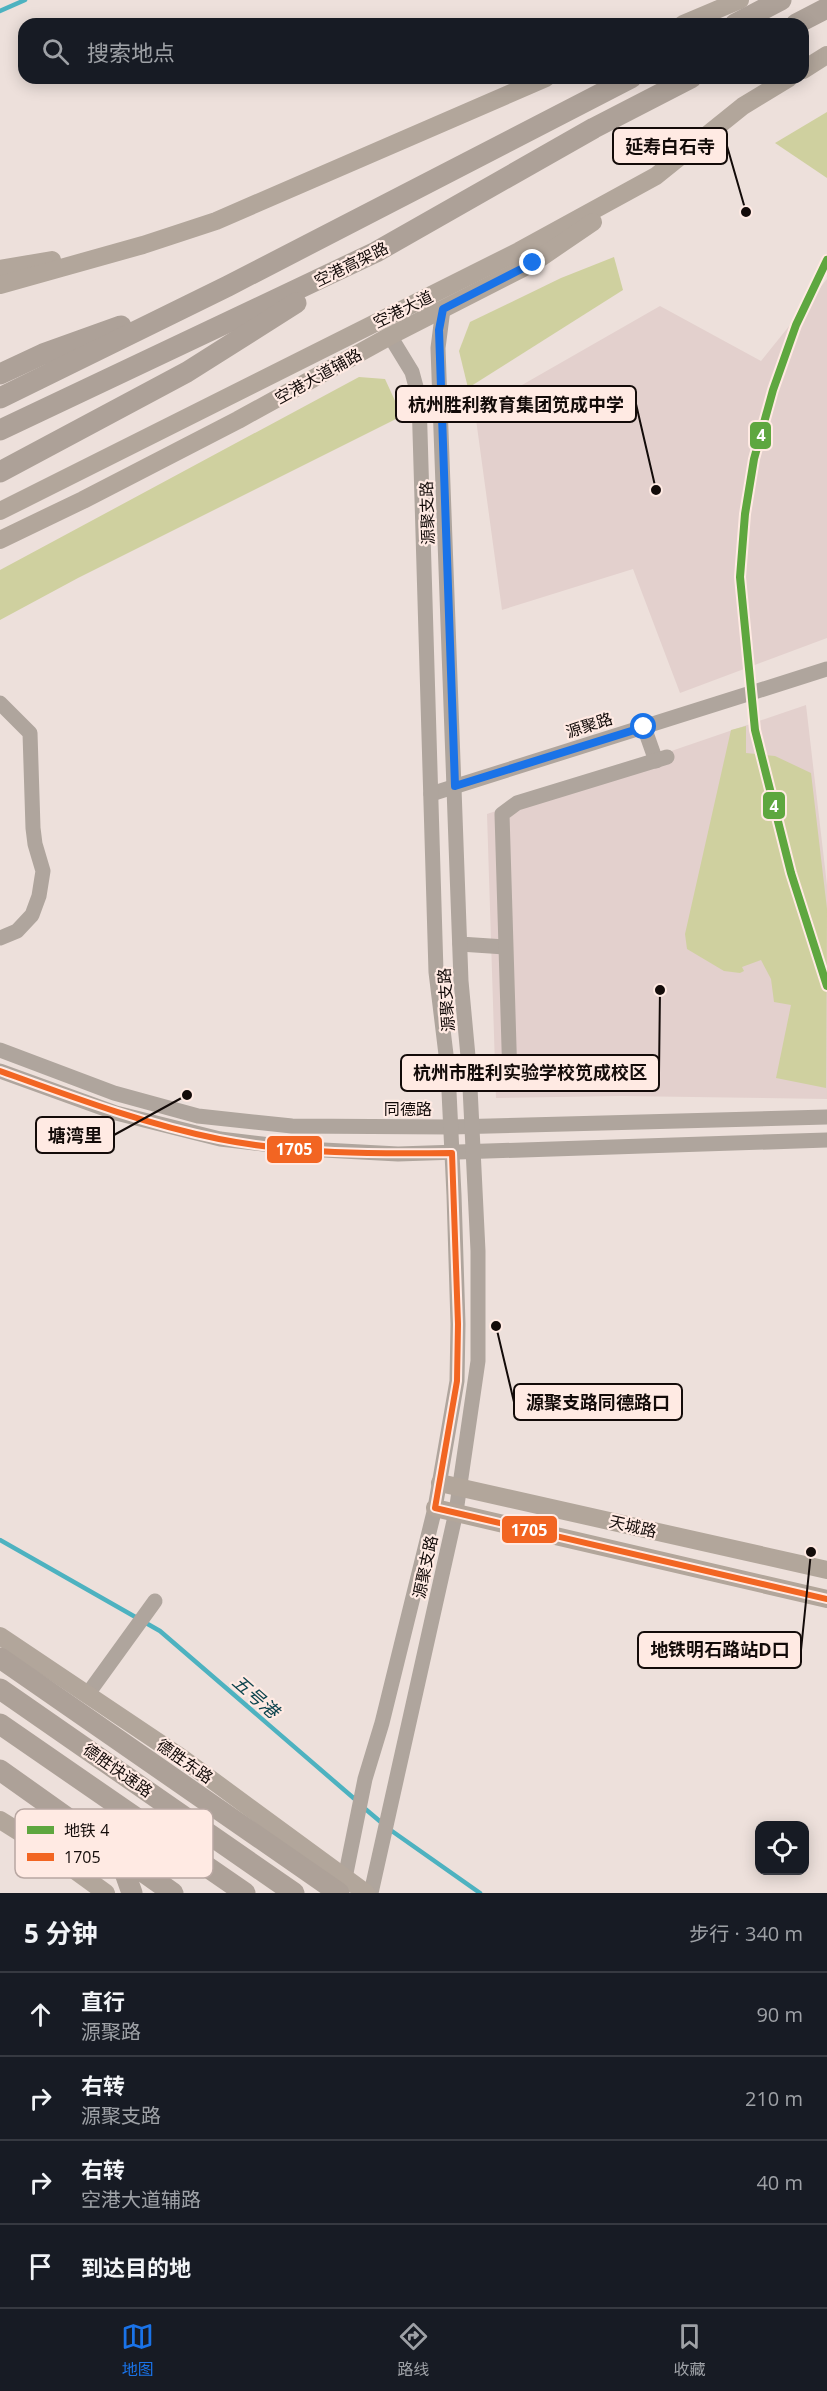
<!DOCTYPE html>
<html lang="zh">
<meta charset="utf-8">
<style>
:root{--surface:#171b24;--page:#20242c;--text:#f1f3f6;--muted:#9ea1a6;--line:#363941;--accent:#1a73e8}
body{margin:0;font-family:"Open Sans","Noto Sans SC",sans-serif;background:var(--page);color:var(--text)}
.controls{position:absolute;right:18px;bottom:18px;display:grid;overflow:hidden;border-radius:12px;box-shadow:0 3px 15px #0003}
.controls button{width:54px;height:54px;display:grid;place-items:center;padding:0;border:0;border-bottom:2px solid var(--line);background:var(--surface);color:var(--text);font:30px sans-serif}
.stop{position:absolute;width:18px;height:18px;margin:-14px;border:4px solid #1a73e8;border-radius:50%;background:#fff}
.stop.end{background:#1a73e8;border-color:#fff;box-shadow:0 2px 6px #0008}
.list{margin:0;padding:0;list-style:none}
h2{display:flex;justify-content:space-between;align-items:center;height:78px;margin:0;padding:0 24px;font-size:26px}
h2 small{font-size:20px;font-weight:400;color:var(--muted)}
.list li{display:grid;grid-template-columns:39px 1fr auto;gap:18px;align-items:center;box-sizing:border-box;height:84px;padding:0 24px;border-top:2px solid var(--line)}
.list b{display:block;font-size:22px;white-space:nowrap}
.list p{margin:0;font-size:20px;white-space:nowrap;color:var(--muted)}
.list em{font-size:20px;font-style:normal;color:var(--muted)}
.icon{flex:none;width:33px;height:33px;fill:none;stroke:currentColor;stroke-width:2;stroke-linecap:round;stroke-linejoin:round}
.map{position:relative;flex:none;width:827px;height:1893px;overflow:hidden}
.search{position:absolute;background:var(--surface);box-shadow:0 3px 15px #0003;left:18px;right:18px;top:18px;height:66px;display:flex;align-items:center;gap:15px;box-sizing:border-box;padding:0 21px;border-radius:18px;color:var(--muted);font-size:22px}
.sheet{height:414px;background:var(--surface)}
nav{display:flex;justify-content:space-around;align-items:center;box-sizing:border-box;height:84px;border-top:2px solid var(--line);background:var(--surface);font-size:16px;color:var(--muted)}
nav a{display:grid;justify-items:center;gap:3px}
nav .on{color:var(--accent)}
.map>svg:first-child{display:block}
</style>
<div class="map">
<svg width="827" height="1893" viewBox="0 0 827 1893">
<rect width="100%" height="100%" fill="#ede0db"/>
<!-- education -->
<g fill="#e3d0cd">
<path d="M827,279v359l-147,55 -47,-124 -131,41 -27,-198 185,-106 101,55z"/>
<path d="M806,705l21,180v214l-205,-3 -126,2 -9,-284z"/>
</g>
<!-- green -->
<g fill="#cfd09f">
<path d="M827,112v66l-52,-35z"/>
<path d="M614,257l9,33 -155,98 -9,-37 11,-29 91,-44z"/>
<path d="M359,377l26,2 17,37 -324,162 -78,42v-50z"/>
<path d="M746,726v27l29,3 36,17 16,136 -1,179 -50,-10 15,-73 -17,-3 -3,-23 -10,-19 -19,7 2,4 -4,2 -16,-2 -37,-22 -2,-15 46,-204z"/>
</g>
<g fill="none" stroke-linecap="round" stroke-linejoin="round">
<!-- stream -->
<g stroke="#4db2c0" stroke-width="4.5">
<path d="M0,11l25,-11"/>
<path d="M0,1540l160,91 197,170"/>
<path d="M363,1807l26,22 91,64"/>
</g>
<!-- minor -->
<g stroke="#afa59d" stroke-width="15">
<path d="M0,703l30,30 3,95 2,16 8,27 -4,25 -7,19 -15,16 -17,7"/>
<path d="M644,727l12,34"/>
<path d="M431,794l396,-125"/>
<path d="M460,944l45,3"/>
<path d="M0,1050l114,43 84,23 94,10 159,1 376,-10"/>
<path d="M0,1071l116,42 104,26 85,10 93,5 429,-14"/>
<path d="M510,1080l-8,-266 15,-11 150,-46"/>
<path d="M87,1695l68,-94"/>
<path d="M345,1878l20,-99 17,-56 53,-215 22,-127 1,-57 -4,-129 -6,-124 -12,-99 -17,-574 -7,-26 -22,-36"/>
<path d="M371,1893l85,-381 22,-151v-110l-9,-184 -8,-86 -23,-633 5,-39"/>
</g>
<!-- major -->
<g stroke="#b2a69b" stroke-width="18">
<path d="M683,24l57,-24"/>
<path d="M803,70l24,-15"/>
<path d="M0,269l52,-9"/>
<path d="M0,285l143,-40 73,-24 330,-143"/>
<path d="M0,511l519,-260 137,-75 87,-70 46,-28"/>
<path d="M0,540l83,-40 155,-80 152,-84 143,-73 60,-41"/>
<path d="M440,1483l387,87"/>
<path d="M435,1508l392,91"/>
<path d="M0,1636l182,122 184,135"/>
<path d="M0,1820l37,23 69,50"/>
</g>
<!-- highway -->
<g stroke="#ada198" stroke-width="21">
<path d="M735,24l46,-24"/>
<path d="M796,24l31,-16"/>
<path d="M0,374l43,-20 78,-28"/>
<path d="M0,398l228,-112 403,-208"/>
<path d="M0,430l376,-178 218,-124 97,-50"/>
<path d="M0,472l187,-100 109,-69"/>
<path d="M0,1658l339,235"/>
<path d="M0,1689l294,204"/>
<path d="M0,1724l245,169"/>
<path d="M0,1770l173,123"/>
<path d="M119,1856l13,37"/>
</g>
<!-- bus-1 casing -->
<g stroke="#ffeae3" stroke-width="10">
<path id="bus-1" d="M0,1071c72,26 144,53 219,68 76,15 155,15 233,14l6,171 -1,57 -22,127 392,91"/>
</g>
<!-- bus-1 -->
<use href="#bus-1" stroke="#f26522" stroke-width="6"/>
<!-- metro-1 casing -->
<g stroke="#ffeae3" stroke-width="12">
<path id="metro-1" d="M827,260l-31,65 -23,65 -19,69 -9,55 -5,63 15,153 36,143 36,113"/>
</g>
<!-- metro-1 -->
<use href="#metro-1" stroke="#5ea73f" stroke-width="8"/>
</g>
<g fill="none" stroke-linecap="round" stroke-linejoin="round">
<!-- route -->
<path stroke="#1a73e8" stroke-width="8" d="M533,263l-90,46 -4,21 16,456 189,-59"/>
</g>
<g text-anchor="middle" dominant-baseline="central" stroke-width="4.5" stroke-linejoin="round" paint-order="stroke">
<!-- street labels -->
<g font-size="16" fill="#130b09" stroke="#ffeae3">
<text transform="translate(351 264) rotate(-26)">空港高架路</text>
<text transform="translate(403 309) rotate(-26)">空港大道</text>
<text transform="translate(318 376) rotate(-29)">空港大道辅路</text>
<text transform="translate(427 513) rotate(-92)">源聚支路</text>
<text transform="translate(589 725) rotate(-18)">源聚路</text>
<text transform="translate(446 1000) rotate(-94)">源聚支路</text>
<text x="408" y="1109">同德路</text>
<text transform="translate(633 1526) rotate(13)">天城路</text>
<text transform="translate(425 1567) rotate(-78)">源聚支路</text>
<text transform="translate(185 1761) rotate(35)">德胜东路</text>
<text transform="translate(118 1770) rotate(35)">德胜快速路</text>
</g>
<!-- water labels -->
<g font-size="18" font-style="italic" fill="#0b434d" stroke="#ffeae3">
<text transform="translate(256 1696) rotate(41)">五号港</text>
</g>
</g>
<!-- legend -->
<rect x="15" y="1809" width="198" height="69" rx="9" fill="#ffeae3" stroke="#b8a7a2" stroke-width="1.5"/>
<rect x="27" y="1826" width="27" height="8" fill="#5ea73f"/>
<rect x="27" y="1853" width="27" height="8" fill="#f26522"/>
<g font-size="16" fill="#130b09">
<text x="64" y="1836">地铁 4</text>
<text x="64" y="1863">1705</text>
</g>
<!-- callouts -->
<path fill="none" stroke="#130b09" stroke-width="2" d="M746 212L727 146M656 490L636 404M660 990L659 1073M187 1095L114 1135M496 1326L514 1402M811 1552L801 1650"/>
<g fill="#130b09" stroke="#ffeae3" stroke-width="2">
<circle cx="746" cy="212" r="6"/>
<circle cx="656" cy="490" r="6"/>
<circle cx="660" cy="990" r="6"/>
<circle cx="187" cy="1095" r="6"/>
<circle cx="496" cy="1326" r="6"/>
<circle cx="811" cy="1552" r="6"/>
</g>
<g fill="#ffeae3" stroke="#130b09" stroke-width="2">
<rect x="613" y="128" width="114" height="36" rx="6"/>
<rect x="396" y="386" width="240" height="36" rx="6"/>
<rect x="401" y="1055" width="258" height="36" rx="6"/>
<rect x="36" y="1117" width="78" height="36" rx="6"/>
<rect x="514" y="1384" width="168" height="36" rx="6"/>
<rect x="638" y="1632" width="163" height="36" rx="6"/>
</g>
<g font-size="18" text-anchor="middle" font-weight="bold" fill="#130b09">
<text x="670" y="153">延寿白石寺</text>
<text x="516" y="411">杭州胜利教育集团笕成中学</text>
<text x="530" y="1079">杭州市胜利实验学校笕成校区</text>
<text x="75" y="1142">塘湾里</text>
<text x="598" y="1409">源聚支路同德路口</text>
<text x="720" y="1656">地铁明石路站D口</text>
</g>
<g stroke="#ffeae3" stroke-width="2">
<rect x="749" y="421" width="23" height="29" rx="6" fill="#5ea73f"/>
<rect x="762" y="791" width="24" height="29" rx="6" fill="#5ea73f"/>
<rect x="266" y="1135" width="57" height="29" rx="6" fill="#f26522"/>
<rect x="501" y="1515" width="57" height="29" rx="6" fill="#f26522"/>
</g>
<g font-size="16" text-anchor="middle" font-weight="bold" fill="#fff">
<text x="761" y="441">4</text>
<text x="774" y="812">4</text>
<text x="294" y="1155">1705</text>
<text x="529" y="1536">1705</text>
</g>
</svg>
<div class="controls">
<button><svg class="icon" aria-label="locate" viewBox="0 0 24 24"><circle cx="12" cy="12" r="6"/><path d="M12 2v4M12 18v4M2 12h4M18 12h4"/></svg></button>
</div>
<div class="stop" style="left:644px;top:727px"></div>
<div class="stop end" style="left:533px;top:263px"></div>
<div class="search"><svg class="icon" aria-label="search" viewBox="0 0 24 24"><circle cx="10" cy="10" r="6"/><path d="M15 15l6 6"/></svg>搜索地点</div>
</div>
<section class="sheet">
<h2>5 分钟<small>步行 · 340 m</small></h2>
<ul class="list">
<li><svg class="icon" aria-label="ahead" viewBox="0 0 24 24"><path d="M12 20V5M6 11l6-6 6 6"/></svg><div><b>直行</b><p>源聚路</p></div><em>90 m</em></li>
<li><svg class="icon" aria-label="right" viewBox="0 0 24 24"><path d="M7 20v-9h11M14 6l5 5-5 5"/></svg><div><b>右转</b><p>源聚支路</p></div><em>210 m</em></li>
<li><svg class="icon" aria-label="right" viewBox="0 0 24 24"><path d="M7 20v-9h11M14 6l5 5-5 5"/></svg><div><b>右转</b><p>空港大道辅路</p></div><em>40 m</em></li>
<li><svg class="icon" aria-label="arrive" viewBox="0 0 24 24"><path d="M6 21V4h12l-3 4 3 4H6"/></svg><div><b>到达目的地</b></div></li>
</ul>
</section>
<nav>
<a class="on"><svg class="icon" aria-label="map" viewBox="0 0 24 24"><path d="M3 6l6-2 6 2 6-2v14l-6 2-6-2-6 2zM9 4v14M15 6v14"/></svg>地图</a>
<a><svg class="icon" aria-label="directions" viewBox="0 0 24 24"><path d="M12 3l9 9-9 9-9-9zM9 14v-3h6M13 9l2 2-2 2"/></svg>路线</a>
<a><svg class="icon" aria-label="saved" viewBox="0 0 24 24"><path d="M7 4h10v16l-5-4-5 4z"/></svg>收藏</a>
</nav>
